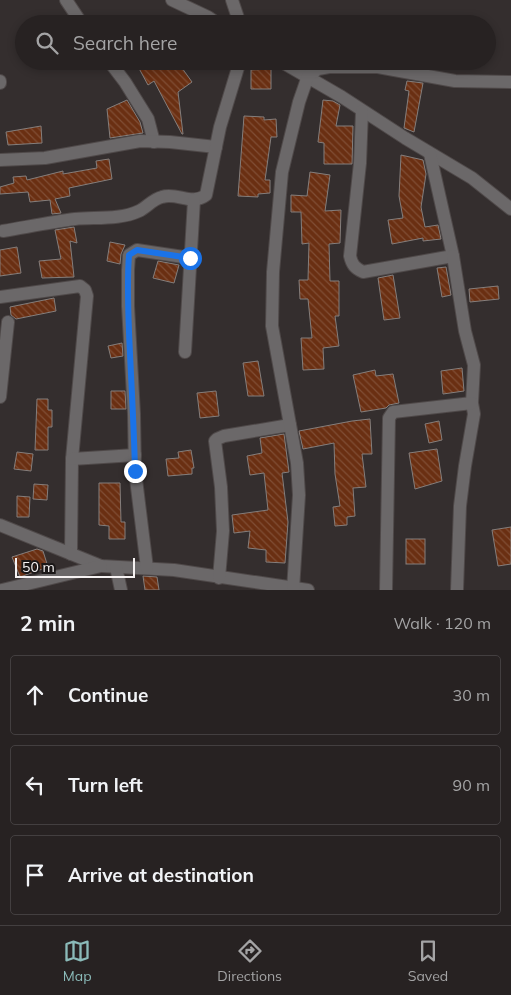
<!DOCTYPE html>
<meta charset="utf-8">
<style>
:root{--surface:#272222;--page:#332f2f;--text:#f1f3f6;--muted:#a4a4a5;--line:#433f40;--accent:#8bbbb9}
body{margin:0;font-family:Mulish,sans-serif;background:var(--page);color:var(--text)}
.scale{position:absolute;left:15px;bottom:12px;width:120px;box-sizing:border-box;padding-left:5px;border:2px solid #f6f2f2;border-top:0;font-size:14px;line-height:18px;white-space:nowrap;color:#f6f2f2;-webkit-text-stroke:4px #1a1717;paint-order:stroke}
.stop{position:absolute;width:15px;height:15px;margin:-11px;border:4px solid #1a73e8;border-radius:50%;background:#fff}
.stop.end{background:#1a73e8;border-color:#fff;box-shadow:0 1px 5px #0008}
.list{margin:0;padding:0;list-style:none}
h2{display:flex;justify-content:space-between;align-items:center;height:65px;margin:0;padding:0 20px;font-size:21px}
h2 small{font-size:16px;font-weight:400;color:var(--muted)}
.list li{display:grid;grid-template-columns:32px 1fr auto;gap:15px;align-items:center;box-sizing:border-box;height:80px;margin:0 10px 10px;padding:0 10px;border:1px solid var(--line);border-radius:5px}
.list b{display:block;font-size:19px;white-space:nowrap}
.list em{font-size:16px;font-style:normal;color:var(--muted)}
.icon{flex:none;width:28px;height:28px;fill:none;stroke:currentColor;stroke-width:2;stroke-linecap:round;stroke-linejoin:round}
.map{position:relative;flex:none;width:511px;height:590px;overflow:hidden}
.search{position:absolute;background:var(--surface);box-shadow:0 2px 8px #0003;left:15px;right:15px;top:15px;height:55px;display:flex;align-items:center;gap:12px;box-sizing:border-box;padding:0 18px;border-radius:28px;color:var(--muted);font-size:19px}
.sheet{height:335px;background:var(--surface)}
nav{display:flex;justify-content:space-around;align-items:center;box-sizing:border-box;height:70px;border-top:1px solid var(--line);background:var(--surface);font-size:14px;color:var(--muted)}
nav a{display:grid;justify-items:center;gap:2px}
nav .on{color:var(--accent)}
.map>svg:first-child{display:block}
</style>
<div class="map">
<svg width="511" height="590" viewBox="0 0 511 590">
<defs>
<pattern id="building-back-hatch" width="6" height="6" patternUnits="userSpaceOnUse" patternTransform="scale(1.25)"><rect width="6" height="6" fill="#6a2f12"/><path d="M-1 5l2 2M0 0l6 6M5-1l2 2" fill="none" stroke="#804e35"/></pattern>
</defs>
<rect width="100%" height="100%" fill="#342e2e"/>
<!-- building -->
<g fill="url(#building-back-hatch)" stroke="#847e7c">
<path d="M135,61h42l15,21 -14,10 5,42h-1l-28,-53 -6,4z"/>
<path d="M271,69v20h-20v-19z"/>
<path d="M407,81l16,2 -9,49 -10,-4 5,-37 -4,-1z"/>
<path d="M127,100l13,22 3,11 -33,5 -3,-29z"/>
<path d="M323,100l10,1 7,4 -4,21h17l-1,38h-28v-21l-6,-1z"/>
<path d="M244,116l20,1v3l12,-1 1,18h-6l-6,43h5v13l-12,1v3l-20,-1z"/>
<path d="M41,126l1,17 -34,2 -2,-13z"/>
<path d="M401,155l22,5 3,14 -5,33 4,20 13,-2 3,14 -18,2v-3l-31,6 -4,-24 15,-2 -4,-22z"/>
<path d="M109,159l3,20 -43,9 1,8 -15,3 6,14 -9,1 -2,-14 -20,2 -2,-10 -28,2v-7l14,-4 -1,-6 13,-1 1,4 36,-9v3l34,-6 -1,-7z"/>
<path d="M310,172l20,3 -5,36 16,-1 -1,33 -11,1 1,37h9v35h-4l4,30 -16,2 1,21 -21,1 -2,-32h11l-4,-39h-8l-1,-19h9l1,-37 -7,1 -1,-32h-10v-17l16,1z"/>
<path d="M74,227l3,16 -7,-2 4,36 -32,1 -3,-17 22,-2 -6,-29z"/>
<path d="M110,242l15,3 -4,9 -1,10 -13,-3z"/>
<path d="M17,247l4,26 -21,3v-26z"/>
<path d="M158,261l21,4 -5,18 -21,-5z"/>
<path d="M446,267l5,28 -9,2 -5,-29z"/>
<path d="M393,275l7,43 -16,2 -6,-42z"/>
<path d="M498,286l1,13 -29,3 -1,-13z"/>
<path d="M54,298l2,13 -40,8 -5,-4 -1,-8z"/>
<path d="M122,343l1,13 -12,2 -3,-12z"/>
<path d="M258,361l6,35h-16l-5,-33z"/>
<path d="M462,368l2,23 -21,3 -2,-23z"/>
<path d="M375,370l1,6 17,-2 6,29 -10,2 -3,3 -25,4 -8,-37z"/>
<path d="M111,391h14l1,18h-15z"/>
<path d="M216,391l3,25 -19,2 -3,-25z"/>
<path d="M37,399h11v11h4v17h-4v23h-13z"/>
<path d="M370,419l2,35h-10l4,33 -13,1 2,28 -8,1v8l-12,1 -2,-19 7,-1 -5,-32 -1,-31 -31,6 -4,-18 53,-10z"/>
<path d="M439,421l3,19 -13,3 -4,-19z"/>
<path d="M284,434l5,38 -7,1 6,49 -3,41 -19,-1v-12l-18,-2 2,-17 -16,2 -2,-18 36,-5 -4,-37 -14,2 -3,-19 15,-3 -2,-15z"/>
<path d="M437,449l5,32 -27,8 -6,-36z"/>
<path d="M191,450l3,18h-2v6l-24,2 -2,-17 13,-1 -1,-6z"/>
<path d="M17,452l16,2 -2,17 -17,-2z"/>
<path d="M99,483h21l1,39h4v17h-16v-13l-10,-1z"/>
<path d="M34,484l14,1 -1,15 -14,-1z"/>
<path d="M17,496l13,1 -1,20h-12z"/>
<path d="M511,527v37l-13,2 -6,-36z"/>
<rect x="406" y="539" width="19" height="25"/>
<path d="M37,549l6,2 5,16 -28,10 -8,-20z"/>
<path d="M143,576l14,1 2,13h-14z"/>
</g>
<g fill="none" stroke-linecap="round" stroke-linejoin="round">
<!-- minor casing -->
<g stroke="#4f4949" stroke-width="14">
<g id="minor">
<path d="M66,0l16,24"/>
<path d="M172,0l36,17 10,7"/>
<path d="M232,0l8,24"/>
<path d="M109,61l16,21 23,37 6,23"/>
<path d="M280,61l62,36 63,41 67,40 39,31"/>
<path d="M0,81v2"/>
<path d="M362,111l-2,52 -10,93c2,9 5,12 13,16l90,-16 -23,-102"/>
<path d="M0,160l45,-2 95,-17 30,1 46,5"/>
<path d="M3,231c24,-4 48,-9 72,-12 20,-2 45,1 64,-8 8,-4 14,-12 23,-14 15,-5 30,9 44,-2l14,-68 20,-66"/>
<path d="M453,256l12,75 9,34 -2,38 2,11 -9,52 -5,40 -3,84"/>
<path d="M0,297l80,-11 5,4 2,6 -15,163 -1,95"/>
<path d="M185,352l9,-152"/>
<path d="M0,397l8,-75"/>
<path d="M72,459l63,-4"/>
<path d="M0,525l101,41 73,4 134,20"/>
<path d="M116,567l5,23"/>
<path d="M147,568l-12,-97 -1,-57 -6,-108v-36l1,-15 8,-5 53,8"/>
<path d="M219,578l4,-47 -2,-44 -6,-46 2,-2 7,-3 66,-11"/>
<path d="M2,590l99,-24"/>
<path d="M293,590l6,-95 -2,-32 -25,-137 1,-54 9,-100 17,-70 9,-26 10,-7 11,-2h49l77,14 56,1"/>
<path d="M386,590l3,-172 4,-6 79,-9"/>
</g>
</g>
<!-- minor -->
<use href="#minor" stroke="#6b6869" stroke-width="12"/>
</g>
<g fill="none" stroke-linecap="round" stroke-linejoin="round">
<!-- route -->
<path stroke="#1a73e8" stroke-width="6" d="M135,471c-1,-46 -4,-92 -6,-139 -1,-26 -2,-52 0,-77l8,-5 53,8"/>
</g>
</svg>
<div class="scale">50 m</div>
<div class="stop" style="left:190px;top:258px"></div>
<div class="stop end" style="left:135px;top:471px"></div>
<div class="search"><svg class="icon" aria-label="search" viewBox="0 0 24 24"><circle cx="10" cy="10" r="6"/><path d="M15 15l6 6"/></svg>Search here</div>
</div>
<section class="sheet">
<h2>2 min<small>Walk · 120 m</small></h2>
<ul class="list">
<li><svg class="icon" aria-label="ahead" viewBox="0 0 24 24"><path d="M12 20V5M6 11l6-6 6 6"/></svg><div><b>Continue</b></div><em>30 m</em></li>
<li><svg class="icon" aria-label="left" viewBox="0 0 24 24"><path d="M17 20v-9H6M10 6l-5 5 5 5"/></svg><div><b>Turn left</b></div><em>90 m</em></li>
<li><svg class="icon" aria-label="arrive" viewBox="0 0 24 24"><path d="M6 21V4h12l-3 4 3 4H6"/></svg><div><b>Arrive at destination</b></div></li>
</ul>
</section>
<nav>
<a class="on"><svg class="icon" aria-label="map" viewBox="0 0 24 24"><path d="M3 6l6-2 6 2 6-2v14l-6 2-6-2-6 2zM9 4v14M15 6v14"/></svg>Map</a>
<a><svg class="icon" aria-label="directions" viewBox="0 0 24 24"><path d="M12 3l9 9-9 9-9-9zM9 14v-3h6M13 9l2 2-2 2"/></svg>Directions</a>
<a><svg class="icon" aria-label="saved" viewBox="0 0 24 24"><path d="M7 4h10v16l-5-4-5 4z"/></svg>Saved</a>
</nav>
